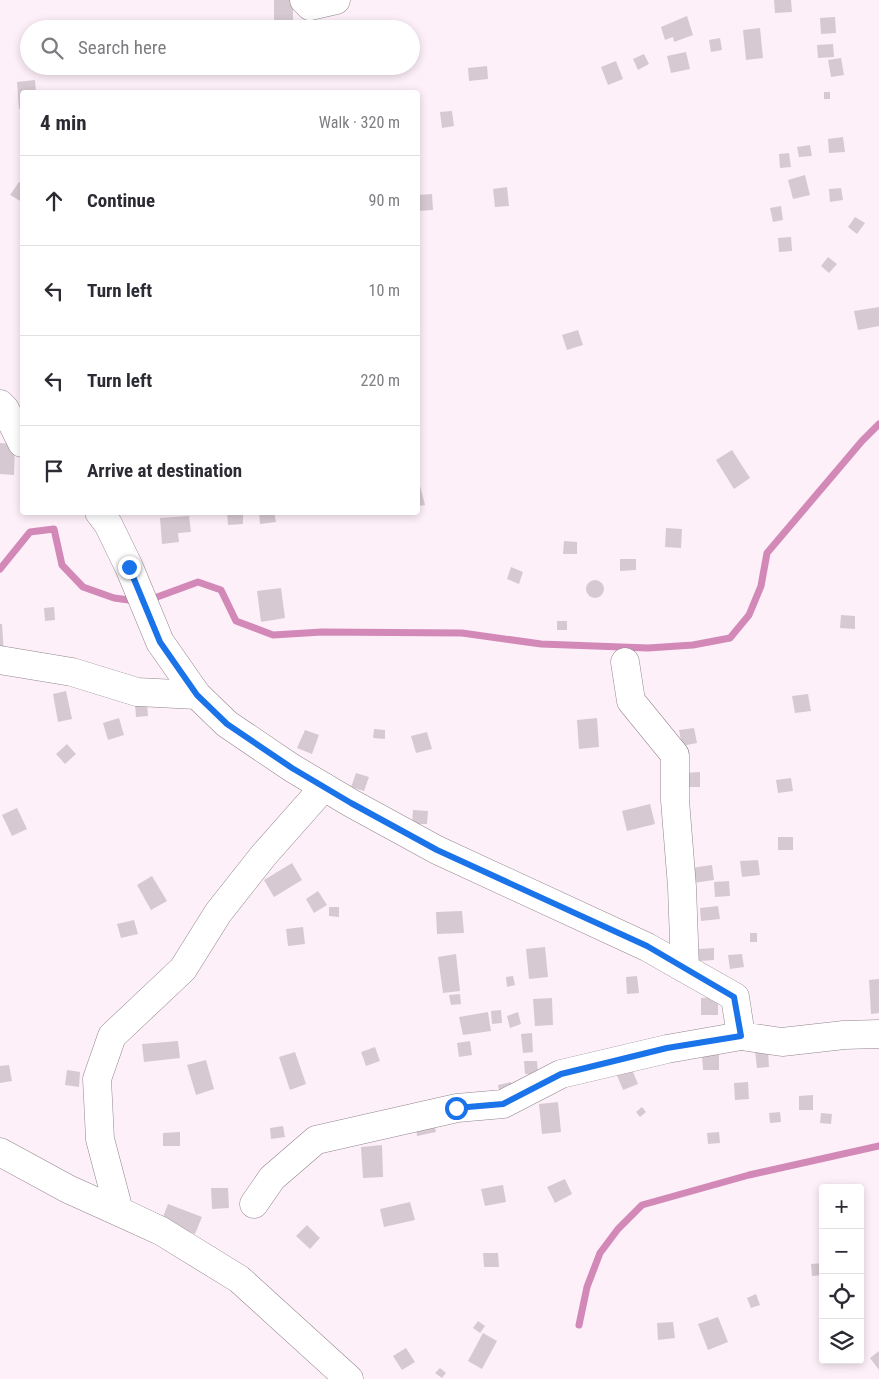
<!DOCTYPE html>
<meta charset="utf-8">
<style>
:root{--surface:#fff;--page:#f2f2f3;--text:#2b2b33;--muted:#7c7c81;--line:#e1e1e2}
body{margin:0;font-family:"Roboto Condensed",sans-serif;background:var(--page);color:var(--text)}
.controls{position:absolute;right:15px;bottom:15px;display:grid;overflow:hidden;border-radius:5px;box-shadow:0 2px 8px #0003}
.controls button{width:45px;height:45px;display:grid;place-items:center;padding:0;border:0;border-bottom:1px solid var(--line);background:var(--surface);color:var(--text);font:25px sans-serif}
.stop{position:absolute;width:15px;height:15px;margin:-11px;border:4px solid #1a73e8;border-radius:50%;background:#fff}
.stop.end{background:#1a73e8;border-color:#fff;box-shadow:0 1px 5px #0008}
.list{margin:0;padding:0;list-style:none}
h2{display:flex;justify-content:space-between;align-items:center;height:65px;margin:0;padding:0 20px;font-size:21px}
h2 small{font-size:16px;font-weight:400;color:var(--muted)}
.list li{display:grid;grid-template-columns:32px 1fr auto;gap:15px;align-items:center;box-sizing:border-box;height:90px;padding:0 20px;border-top:1px solid var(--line)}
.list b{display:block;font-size:19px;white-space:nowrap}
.list em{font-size:16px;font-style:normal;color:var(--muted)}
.icon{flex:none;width:28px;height:28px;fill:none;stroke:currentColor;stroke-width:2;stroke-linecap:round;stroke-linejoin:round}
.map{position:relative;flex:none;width:879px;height:1379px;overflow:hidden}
.search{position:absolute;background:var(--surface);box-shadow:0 2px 8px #0003;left:20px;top:20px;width:400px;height:55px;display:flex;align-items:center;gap:12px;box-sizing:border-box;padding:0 18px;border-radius:28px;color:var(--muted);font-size:19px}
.panel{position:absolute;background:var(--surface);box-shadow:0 2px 8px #0003;left:20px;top:90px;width:400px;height:425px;border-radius:5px}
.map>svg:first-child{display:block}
</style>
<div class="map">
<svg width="879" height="1379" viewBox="0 0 879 1379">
<rect width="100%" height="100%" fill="#fef0f9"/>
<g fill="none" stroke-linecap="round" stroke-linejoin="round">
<!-- stream -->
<g stroke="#d289b8" stroke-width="7">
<path d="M0,569l30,-37 24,-3 8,36 21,22 31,11 22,3"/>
<path d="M149,600l49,-18 23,8 15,31 37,14 49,-3 140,1 79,11 107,4 45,-3 37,-7 19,-23 12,-29 6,-33 95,-112 17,-17"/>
<path d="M579,1325l8,-38 13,-34 18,-24 24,-24 107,-30 130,-29"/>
</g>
</g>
<!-- building -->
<g fill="#d7c9d1">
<rect x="274" y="0" width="19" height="20"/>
<path d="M774,0h17l1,12 -17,1z"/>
<path d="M687,16l6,19 -19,7 -1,-5 -8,3 -4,-13z"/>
<path d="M835,17l1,16 -15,1 -1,-16z"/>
<path d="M760,28l3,30 -17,2 -3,-30z"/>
<path d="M720,38l2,12 -11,2 -2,-12z"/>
<path d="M833,44l1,13 -16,1 -1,-13z"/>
<path d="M686,52l4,17 -19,4 -4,-17z"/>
<path d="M644,54l5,10 -11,6 -5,-11z"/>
<path d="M841,58l3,17 -13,2 -3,-17z"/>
<path d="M616,61l7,18 -15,6 -7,-18z"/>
<path d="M487,66l1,13 -19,2 -1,-13z"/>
<path d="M35,80l1,12h-14v17h-3l-2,-27z"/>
<rect x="824" y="92" width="6" height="7"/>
<path d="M452,111l2,15 -12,2 -2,-16z"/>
<path d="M843,137l2,15 -16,1 -1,-14z"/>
<path d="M810,145l2,11 -13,1 -2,-10z"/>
<path d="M789,153l2,14 -11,1 -1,-14z"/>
<path d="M805,175l5,20 -17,4 -5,-19z"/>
<path d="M19,182l3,2v18l-12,-7z"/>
<path d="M507,187l2,19 -14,1 -2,-18z"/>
<path d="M841,188l2,12 -13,2 -1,-13z"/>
<path d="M432,194l1,16 -15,1v-16z"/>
<path d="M781,206l2,14 -10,2 -3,-14z"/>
<path d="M855,217l10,6 -8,11 -9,-7z"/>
<path d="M791,237l1,14 -13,1 -1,-14z"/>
<path d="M828,257l9,7 -8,9 -8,-7z"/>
<path d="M879,307v19l-21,4 -4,-19z"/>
<path d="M578,330l5,15 -16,5 -5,-15z"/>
<path d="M0,443l15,1 -1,31 -14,-1z"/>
<path d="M732,450l18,28 -16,11 -18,-29z"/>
<path d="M418,478l7,27 -7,1z"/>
<path d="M227,512h16v12l-15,1z"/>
<path d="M259,512h15l2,10 -16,2z"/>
<path d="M189,516l2,16 -13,1 1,9 -17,2 -2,-26z"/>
<path d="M666,528l16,1 -1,19 -16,-1z"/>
<path d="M564,541l13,1v12h-14z"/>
<path d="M620,559h16v11l-16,1z"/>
<path d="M511,567l12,5 -4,12 -12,-5z"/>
<circle cx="595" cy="589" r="9"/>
<path d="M281,588l4,30 -24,4 -4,-31z"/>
<path d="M54,607l1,13 -10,1 -1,-13z"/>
<path d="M841,615l14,1v13l-15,-1z"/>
<rect x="557" y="621" width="10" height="9"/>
<path d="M0,624h2l2,30h-4z"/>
<path d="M66,691l6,28 -14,3 -5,-28z"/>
<path d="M808,694l3,17 -16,2 -3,-17z"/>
<path d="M147,703l1,13 -12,1 -1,-13z"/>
<path d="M119,718l5,17 -16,5 -5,-17z"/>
<path d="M597,718l2,29 -20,2 -2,-29z"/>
<path d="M694,728l3,15 -15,3 -3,-16z"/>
<path d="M374,729l11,1v9l-12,-1z"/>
<path d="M305,730l14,5 -7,19 -15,-6z"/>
<path d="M427,732l5,17 -16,4 -5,-17z"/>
<path d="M67,744l9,10 -11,10 -9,-10z"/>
<path d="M700,772v15h-15v-14z"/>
<path d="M356,773l13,4 -5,14 -13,-4z"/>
<path d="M791,778l2,13 -15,2 -2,-13z"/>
<path d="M650,804l5,20 -28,7 -5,-20z"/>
<path d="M17,808l10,21 -15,7 -10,-21z"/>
<path d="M413,810l15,1 -1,13h-15z"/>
<rect x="778" y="837" width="15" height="13"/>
<path d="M758,860l2,15 -18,2 -2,-16z"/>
<path d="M292,863l10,17 -28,17 -10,-17z"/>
<path d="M712,865l2,15 -21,3 -2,-15z"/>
<path d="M152,876l15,25 -16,9 -14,-25z"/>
<path d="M729,881l1,15 -15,1 -1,-15z"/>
<path d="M318,891l9,14 -13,8 -8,-14z"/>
<path d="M718,906l2,13 -19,2 -1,-13z"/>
<path d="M329,907h10v10l-10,-1z"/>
<path d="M462,911l2,22 -27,1 -1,-22z"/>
<path d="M134,920l4,14 -17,4 -4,-14z"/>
<path d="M303,927l2,17 -17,2 -2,-17z"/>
<rect x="750" y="933" width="7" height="9"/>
<path d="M545,947l3,30 -19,2 -3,-30z"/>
<path d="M714,948v12l-15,1v-12z"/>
<path d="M456,954l4,37 -17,2 -5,-36z"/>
<path d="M742,954l2,13 -14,2 -2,-14z"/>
<path d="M513,976l2,9 -8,2 -1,-10z"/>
<path d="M637,976l2,17 -12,1 -1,-17z"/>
<path d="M879,979v34l-8,1 -2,-34z"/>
<path d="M460,994l1,10 -10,1 -2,-10z"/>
<path d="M718,997v18h-17v-17z"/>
<path d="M552,998l1,27 -18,1 -2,-27z"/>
<path d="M501,1010l1,13 -10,1 -1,-13z"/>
<path d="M488,1012l3,19 -28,4 -4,-18z"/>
<path d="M518,1012l3,12 -11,4 -3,-12z"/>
<path d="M532,1033l1,19 -10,1 -2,-19z"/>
<path d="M178,1041l2,17 -36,4 -2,-18z"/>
<path d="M470,1041l2,14 -13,2 -2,-14z"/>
<path d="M375,1047l5,14 -14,5 -5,-14z"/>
<path d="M768,1050l1,17 -12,1 -2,-17z"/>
<path d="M295,1052l11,32 -16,6 -11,-33z"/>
<path d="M702,1055h17v15h-16z"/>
<path d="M206,1060l8,29 -18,6 -9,-30z"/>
<path d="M524,1061h13l1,13h-13z"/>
<path d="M9,1065l3,16 -12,2v-17z"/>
<path d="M631,1067l7,17 -15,6 -7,-17z"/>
<path d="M67,1070l13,2 -1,15 -14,-2z"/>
<path d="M511,1082l2,11 -13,3 -2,-11z"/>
<path d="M748,1082l1,17 -14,1 -1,-17z"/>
<path d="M813,1095v15h-14v-14z"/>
<path d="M558,1102l3,30 -19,2 -3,-30z"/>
<path d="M642,1107l4,5 -6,5 -4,-5z"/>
<path d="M780,1112l1,10 -11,1 -1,-10z"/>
<path d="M821,1113l11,1 -1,10 -11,-1z"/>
<path d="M433,1118l3,14 -19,4 -2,-15z"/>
<path d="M283,1126l2,11 -14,2 -1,-11z"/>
<path d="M180,1132v14h-17v-13z"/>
<path d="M719,1132l1,11 -12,1 -1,-11z"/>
<path d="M382,1145l1,32 -20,1 -2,-31z"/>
<path d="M565,1179l7,15 -17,9 -8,-16z"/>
<path d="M503,1185l3,17 -21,4 -4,-17z"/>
<path d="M211,1188h17l1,20 -17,1z"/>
<path d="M410,1202l5,18 -31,7 -4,-18z"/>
<path d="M168,1204l34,13 -7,17 -34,-12z"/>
<path d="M307,1225l13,13 -10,11 -14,-13z"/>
<path d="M483,1253h15l1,14h-15z"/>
<path d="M823,1263v12l-11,1 -1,-12z"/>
<path d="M756,1294l4,11 -9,3 -4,-10z"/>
<path d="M718,1317l10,25 -20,8 -10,-26z"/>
<path d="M478,1321l7,5 -5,7 -7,-5z"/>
<path d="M673,1322l2,16 -17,2 -1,-17z"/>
<path d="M483,1333l14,8 -15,28 -14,-8z"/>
<path d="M406,1348l9,14 -13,8 -9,-14z"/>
<path d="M879,1351v19l-9,-12z"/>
<path d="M440,1368l6,5 -4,5 -7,-5z"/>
</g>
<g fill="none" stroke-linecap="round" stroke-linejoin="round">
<!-- minor casing -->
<g stroke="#92858c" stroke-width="29">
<g id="minor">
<path d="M304,0l6,6 26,-6"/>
<path d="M0,404l5,5 17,34"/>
<path d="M99,512l9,12 21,43 31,75 37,53 30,29 65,44 59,35 86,47 210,97 88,50 6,39 41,6 62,-7 35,-1"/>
<path d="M0,660l72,12 65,20 60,3"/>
<path d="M625,662l6,39 44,54v45l7,87 3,81"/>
<path d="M0,1152l68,37 93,42 78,48 110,100"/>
<path d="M254,1204l18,-26 44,-38 141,-32 46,-4 58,-30 106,-25 74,-13"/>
<path d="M161,1231l-42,-20 -19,-72 -3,-60 15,-43 71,-67 35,-56 45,-57 61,-69"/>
</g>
</g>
<!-- minor -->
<use href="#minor" stroke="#fff" stroke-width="28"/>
</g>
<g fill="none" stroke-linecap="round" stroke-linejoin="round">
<!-- route -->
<path stroke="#1a73e8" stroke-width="6" d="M129,567l31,75 37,53 30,29 65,44 59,35 86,47 210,96 87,51 7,39 -74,12 -106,26 -58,30 -47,4"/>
</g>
</svg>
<div class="controls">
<button>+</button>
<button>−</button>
<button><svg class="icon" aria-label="locate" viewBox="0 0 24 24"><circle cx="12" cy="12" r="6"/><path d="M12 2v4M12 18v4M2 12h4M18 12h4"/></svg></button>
<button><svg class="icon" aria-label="layers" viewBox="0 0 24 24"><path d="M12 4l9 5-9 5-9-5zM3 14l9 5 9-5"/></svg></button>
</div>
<div class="stop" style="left:456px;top:1108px"></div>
<div class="stop end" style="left:129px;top:567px"></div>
<div class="search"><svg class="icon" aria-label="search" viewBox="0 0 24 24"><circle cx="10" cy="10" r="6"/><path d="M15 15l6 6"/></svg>Search here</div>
<section class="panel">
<h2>4 min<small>Walk · 320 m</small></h2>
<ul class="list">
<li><svg class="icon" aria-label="ahead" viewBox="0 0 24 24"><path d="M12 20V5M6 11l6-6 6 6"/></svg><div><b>Continue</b></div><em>90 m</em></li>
<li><svg class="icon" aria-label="left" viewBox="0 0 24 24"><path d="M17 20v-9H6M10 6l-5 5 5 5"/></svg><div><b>Turn left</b></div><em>10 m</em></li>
<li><svg class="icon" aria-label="left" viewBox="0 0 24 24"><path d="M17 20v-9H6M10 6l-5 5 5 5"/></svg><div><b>Turn left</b></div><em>220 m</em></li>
<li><svg class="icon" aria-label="arrive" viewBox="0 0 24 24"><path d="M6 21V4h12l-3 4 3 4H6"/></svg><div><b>Arrive at destination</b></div></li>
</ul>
</section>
</div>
